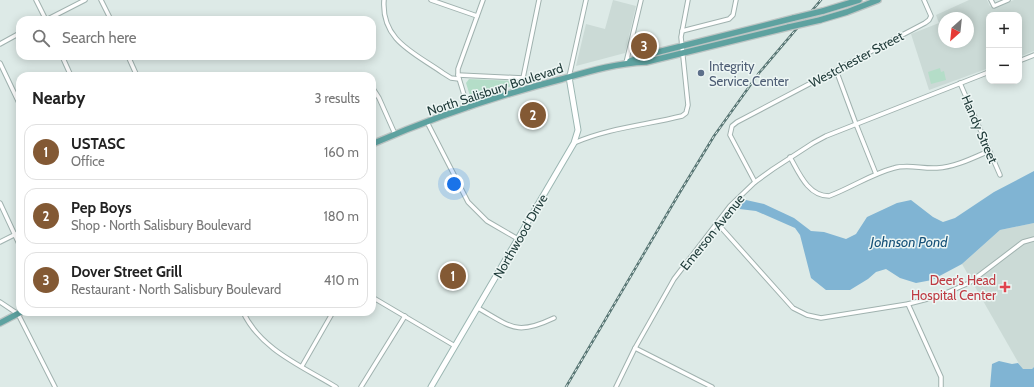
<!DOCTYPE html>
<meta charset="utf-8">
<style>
:root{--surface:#fff;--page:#f2f2f2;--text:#222;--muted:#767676;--line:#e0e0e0;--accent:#835934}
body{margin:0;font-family:Cabin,sans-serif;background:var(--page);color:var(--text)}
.controls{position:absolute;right:12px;top:12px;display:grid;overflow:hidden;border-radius:8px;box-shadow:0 2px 10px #0003}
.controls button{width:36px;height:36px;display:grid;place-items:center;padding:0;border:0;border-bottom:1px solid var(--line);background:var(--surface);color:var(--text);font:20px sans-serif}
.compass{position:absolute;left:938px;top:12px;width:36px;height:36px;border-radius:50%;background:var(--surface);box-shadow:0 2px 10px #0003;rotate:207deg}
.you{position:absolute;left:454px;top:184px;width:14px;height:14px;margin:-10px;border:3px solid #fff;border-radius:50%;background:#1a73e8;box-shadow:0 0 0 6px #1a73e833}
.badge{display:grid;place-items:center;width:26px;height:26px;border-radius:50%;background:var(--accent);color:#fff;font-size:13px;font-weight:700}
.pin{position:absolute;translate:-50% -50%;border:2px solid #fff;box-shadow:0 1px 4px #0006}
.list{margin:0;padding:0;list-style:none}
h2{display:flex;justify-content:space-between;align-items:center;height:52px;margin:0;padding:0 16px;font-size:17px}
h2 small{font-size:13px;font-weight:400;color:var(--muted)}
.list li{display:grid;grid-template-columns:26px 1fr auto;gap:12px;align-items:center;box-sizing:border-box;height:56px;margin:0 8px 8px;padding:0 8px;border:1px solid var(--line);border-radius:12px}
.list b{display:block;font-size:15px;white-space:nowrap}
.list p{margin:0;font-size:13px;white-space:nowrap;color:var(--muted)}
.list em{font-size:13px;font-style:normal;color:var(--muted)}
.icon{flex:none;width:22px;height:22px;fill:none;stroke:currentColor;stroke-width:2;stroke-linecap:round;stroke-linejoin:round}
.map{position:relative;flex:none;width:1034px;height:387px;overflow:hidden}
.search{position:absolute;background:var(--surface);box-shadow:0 2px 10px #0003;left:16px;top:16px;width:360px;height:44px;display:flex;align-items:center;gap:10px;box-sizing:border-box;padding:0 14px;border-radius:12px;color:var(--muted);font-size:15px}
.panel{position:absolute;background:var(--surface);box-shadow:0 2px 10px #0003;left:16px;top:72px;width:360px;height:244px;border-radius:12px}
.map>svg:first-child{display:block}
</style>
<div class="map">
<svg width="1034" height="387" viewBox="0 0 1034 387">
<rect width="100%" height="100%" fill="#ddeae7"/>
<!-- built -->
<g fill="#cbdad6" fill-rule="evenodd">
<path d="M613,0l23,6 -11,47 -49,13 10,-42 19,5z"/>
<path d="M969,0h18l3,6 3,2 21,-8h20v51l-15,6v-42h-30v53l-60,22 -18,-56 28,-11 -3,-8zM944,18h24v24h-24z"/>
<path d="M1034,223v144l-2,2h-10l-60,-105 38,-34z"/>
</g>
<!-- green -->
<g fill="#b4ddc8">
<path d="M940,68l1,4 3,-1 2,9 -15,4 -3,-12z"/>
<path d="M469,79l49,2 1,3 -46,14 -3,-2 -4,-13z"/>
</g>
<!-- water -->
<g fill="#80b4d3">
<path d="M1034,171v52l-34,7 -38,34 -30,16 -16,3 -16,-5 -14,-9 -10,3 -8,7 -18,11h-24l-15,-12 -11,-43 -5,-7 -39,-17 -25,-3 4,-4 11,-4 18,4 30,14 17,13 13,1 22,7 10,-5 11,-17 30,-14 14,-3 22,17 10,5 12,-4 39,-26z"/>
<path d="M999,361l13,3 6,-1 5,6h9l2,-2v20h-44l2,-23z"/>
</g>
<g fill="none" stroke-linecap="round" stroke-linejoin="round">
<!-- street casing -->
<g stroke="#a0b2af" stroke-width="5.5">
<g id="street">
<path d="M36,0l10,20"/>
<path d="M101,0l10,20"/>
<path d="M384,0c-3,41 31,53 59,73l8,5 8,1"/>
<path d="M431,0l46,16"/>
<path d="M991,0l3,6 14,-6"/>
<path d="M46,20l39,-20"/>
<path d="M682,31l47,-12 4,-4 3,-15"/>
<path d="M0,44l20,-11"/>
<path d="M62,56l9,20"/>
<path d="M128,56l9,20"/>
<path d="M1019,61l15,-6"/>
<path d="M0,63l20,42"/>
<path d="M626,63l15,-63"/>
<path d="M836,70l20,54 20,50"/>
<path d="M458,75l65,3 16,-78"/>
<path d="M569,77l17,-77"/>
<path d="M960,83l40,92"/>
<path d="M372,87l7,11 16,36"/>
<path d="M468,108l-10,-33v-6l25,-69"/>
<path d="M427,122l41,80 19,19 31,18"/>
<path d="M574,143c34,-15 72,-18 108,-27l4,-3 2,-8 -7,-68 7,-37"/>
<path d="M790,157c9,16 18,39 39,39 22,-8 42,-22 65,-28 14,-4 28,1 43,0 18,-1 36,-10 52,-17"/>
<path d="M755,182l-25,-47 2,-9 5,-4 188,-99 4,-3 2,-4 -7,-16"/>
<path d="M0,203l20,43"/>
<path d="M717,223l76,85 14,7 14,3 87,-14 31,-8 30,-13 54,-41 11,-3"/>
<path d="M0,242l20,-10"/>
<path d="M372,297l83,49"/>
<path d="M0,302l18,12 37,73"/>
<path d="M908,304l33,73v10"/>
<path d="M478,308c34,19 38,28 76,10"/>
<path d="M243,312c18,38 59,54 93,75"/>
<path d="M635,348l77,39"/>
<path d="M302,366l31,-54"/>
<path d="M361,387l44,-71"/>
<path d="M616,387l19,-39 39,-69 56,-73 25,-24 18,-13 40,-26 13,-7 163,-64"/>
</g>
</g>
<!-- secondary casing -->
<g stroke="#9bb6b2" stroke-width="7">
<path id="secondary" d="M431,387l143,-244 4,-13 -9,-53"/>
</g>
<!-- primary casing -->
<g stroke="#bcc4c3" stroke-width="8">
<g id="primary">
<path d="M823,11l36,-11"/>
<path d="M820,20l27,-8 31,-12"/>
<path d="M630,61l16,-6 148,-37"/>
<path d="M372,144c60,-26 127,-49 190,-65 28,-8 55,-16 84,-17l143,-35"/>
<path d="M0,323l21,-11"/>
</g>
</g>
<!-- street -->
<use href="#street" stroke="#fff" stroke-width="3.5"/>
<!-- secondary -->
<use href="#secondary" stroke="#fff" stroke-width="5"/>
<!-- primary -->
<use href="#primary" stroke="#5ea2a0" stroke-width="5.5"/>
<!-- rail casing -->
<g stroke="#587674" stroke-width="2.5">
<path id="rail" d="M566,387l111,-190 37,-61 45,-63 62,-73"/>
</g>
<!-- rail -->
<use href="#rail" stroke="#edf6f4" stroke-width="1" stroke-dasharray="3" stroke-linecap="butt"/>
<!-- primary-bridge casing -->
<g stroke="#bcc4c3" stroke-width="8" stroke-linecap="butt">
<g id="primary-bridge">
<path d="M794,18l29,-7"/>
<path d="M789,27l31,-7"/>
</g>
</g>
<!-- primary-bridge -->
<use href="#primary-bridge" stroke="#5ea2a0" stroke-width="5.5"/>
</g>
<!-- markers -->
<circle fill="#5c6f8a" stroke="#edf6f4" stroke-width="1.5" cx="701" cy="73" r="4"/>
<path fill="#e0444e" stroke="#edf6f4" stroke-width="1.5" d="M1003 281h4v4h4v4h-4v4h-4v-4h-4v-4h4z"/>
<g text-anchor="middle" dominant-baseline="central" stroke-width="3" stroke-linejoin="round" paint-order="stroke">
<!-- street labels -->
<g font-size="13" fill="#1e3a38" stroke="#edf6f4">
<text transform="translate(856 59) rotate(-28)">Westchester Street</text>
<text transform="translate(495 89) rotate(-18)">North Salisbury Boulevard</text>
<text transform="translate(980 129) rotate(67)">Handy Street</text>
<text transform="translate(712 232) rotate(-51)">Emerson Avenue</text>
<text transform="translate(520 236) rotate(-60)">Northwood Drive</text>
</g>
<!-- service labels -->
<g font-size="13" fill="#4e5e75" stroke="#edf6f4" text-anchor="start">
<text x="709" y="66">Integrity<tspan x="709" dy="15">Service Center</tspan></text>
</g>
<!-- health labels -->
<g font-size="13" fill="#be3a42" stroke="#edf6f4" text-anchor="end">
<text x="996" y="280">Deer's Head<tspan x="996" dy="15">Hospital Center</tspan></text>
</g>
<!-- water labels -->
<g font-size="14" font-style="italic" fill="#165178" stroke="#edf6f4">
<text x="909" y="242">Johnson Pond</text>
</g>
</g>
</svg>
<div class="controls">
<button>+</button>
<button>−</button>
</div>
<svg class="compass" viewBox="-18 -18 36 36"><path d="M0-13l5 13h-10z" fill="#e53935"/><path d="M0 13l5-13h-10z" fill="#767676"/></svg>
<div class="you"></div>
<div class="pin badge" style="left:453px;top:276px">1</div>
<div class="pin badge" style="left:533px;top:115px">2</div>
<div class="pin badge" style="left:644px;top:46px">3</div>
<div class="search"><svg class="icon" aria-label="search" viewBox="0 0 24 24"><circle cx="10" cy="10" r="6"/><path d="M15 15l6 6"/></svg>Search here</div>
<section class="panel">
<h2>Nearby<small>3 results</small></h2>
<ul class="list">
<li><span class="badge">1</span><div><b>USTASC</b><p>Office</p></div><em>160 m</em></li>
<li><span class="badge">2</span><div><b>Pep Boys</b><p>Shop · North Salisbury Boulevard</p></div><em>180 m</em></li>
<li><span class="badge">3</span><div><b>Dover Street Grill</b><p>Restaurant · North Salisbury Boulevard</p></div><em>410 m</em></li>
</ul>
</section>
</div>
